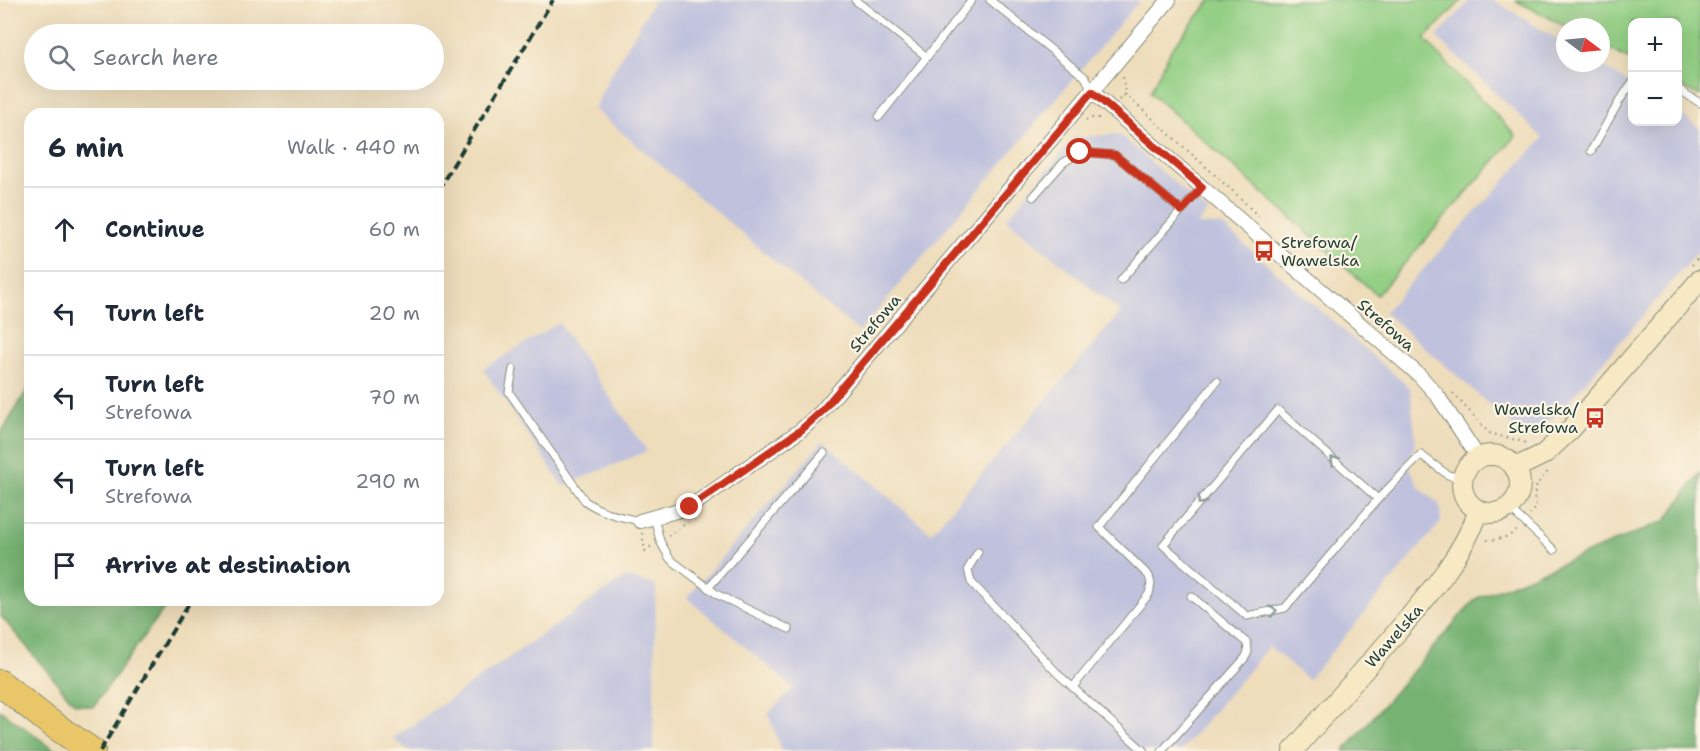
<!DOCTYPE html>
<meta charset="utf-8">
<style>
:root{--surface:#fff;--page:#f6f6f7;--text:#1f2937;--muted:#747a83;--line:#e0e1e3}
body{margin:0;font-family:"Shantell Sans",sans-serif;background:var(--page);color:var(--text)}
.controls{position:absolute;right:18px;top:18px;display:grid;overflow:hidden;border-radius:12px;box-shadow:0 6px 24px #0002}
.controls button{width:54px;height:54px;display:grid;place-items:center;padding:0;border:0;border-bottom:2px solid var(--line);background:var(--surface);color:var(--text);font:30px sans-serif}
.compass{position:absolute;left:1556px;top:18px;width:54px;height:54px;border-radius:50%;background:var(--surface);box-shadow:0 6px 24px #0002;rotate:106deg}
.stop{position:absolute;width:18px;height:18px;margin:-14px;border:4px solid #c8321e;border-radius:50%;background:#fff}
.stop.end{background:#c8321e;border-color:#fff;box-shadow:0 2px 6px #0008}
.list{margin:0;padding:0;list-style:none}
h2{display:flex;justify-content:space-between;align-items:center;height:78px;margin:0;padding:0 24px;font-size:26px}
h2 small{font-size:20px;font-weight:400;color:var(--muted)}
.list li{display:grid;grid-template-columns:39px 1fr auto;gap:18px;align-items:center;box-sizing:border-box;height:84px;padding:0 24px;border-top:2px solid var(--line)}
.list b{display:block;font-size:22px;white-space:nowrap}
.list p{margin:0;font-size:20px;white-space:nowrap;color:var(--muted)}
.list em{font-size:20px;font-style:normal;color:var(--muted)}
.icon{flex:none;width:33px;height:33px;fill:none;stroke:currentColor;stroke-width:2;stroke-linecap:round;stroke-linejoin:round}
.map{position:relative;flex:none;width:1700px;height:751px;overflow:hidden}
.search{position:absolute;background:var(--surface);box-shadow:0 6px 24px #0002;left:24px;top:24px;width:420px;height:66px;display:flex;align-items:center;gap:15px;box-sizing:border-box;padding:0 21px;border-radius:33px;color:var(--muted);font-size:22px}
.panel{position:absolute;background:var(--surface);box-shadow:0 6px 24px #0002;left:24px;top:108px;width:420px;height:498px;border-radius:18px}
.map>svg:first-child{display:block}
</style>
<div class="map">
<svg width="1700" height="751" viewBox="0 0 1700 751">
<rect width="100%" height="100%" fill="#fcf5e5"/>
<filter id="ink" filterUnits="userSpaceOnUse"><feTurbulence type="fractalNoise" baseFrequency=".0167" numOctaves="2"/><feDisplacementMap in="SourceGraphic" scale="12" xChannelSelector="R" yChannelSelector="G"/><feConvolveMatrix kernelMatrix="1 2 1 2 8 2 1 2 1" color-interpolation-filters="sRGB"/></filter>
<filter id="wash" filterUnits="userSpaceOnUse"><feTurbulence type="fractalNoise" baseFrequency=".008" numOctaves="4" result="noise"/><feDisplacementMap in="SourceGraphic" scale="24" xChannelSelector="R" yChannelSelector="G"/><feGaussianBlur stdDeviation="1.35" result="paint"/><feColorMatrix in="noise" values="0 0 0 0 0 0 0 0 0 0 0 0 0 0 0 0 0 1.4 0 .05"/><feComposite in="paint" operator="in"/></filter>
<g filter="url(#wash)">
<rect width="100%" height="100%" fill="#edb"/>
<!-- industrial -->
<g fill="#c0c2dd">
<path d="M654,0h486l-281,332 -265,-223 15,-31z"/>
<path d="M1470,0h23l72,44v19h32l35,22v37h46v-10l22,17v120l-141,164 -34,23 -141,-124 159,-174 -106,-101z"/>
<path d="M1119,134l89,78 -11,13h25l188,163 6,55 -9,18 12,26 21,18 1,17 -133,158 -39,-34 -88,105h-399l-14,-37 26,-26 -107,-90 136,-157 108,92 190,-221 -115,-93 68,-81z"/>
<path d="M559,323l88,128 -84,35 -80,-117z"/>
<path d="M625,577l31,8 -3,166h-242l-19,-12z"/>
</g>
<!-- green -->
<g fill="#93cf84" stroke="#59865c" stroke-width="1.5">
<path d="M1211,0h251l-38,39 92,97 -139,159 -227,-203 22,-44z"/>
<path d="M1515,0h185v96l-22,-11v-63h-46v39l-31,-16v-18h-34z"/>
</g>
<!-- forest -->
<g fill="#76b272" stroke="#4a7853" stroke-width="1.5">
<path d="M30,385v215h140l-77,107 -19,-4 -74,-88v-180z"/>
<path d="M1700,473v278h-356l131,-152 190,-78z"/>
<path d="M0,710l55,40 -1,1h-54z"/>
</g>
</g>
<g filter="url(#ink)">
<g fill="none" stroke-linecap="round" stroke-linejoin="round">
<!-- lane casing -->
<g stroke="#868d78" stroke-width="9">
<g id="lane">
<path d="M855,0l72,57"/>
<path d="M990,0l96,78 6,14"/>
<path d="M1678,89l22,14"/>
<path d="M879,117l93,-117"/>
<path d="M1591,151l29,-51 12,-17"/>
<path d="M1033,197l30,-34 17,-11 35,3 67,56"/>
<path d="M1121,280l81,-93"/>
<path d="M513,369l-4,23 76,109c17,12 35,16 55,20"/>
<path d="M1378,499l-100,-89 -115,135 84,71 38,-8 93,-109 43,-44 27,20 14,3"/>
<path d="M1508,507l46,43"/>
<path d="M654,517l6,24 10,18 48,36 71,34"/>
<path d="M978,552l-10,17 3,13 88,93 85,76"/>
<path d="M708,588l116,-135"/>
<path d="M1073,687l76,-93 2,-10 -2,-8 -50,-49 118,-146"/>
<path d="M1162,751l83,-93 3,-6 -1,-9 -56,-47"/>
</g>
</g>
<!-- street casing -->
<g stroke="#868d78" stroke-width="16">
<g id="street">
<path d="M1092,92l327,283 18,20 41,62"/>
<path d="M640,521l50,-14 111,-77 20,-18 348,-412"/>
</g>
</g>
<!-- secondary casing -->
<g stroke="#868d78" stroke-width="22">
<g id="secondary">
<circle cx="1491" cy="484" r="29"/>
<path d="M1515,468l29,-14 26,-24 130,-150"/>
<path d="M1293,751c34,-40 70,-79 104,-119 32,-38 64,-74 82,-121"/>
</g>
</g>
<!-- highway casing -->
<g stroke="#868d78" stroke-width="28">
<path id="highway" d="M0,683l48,38 44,30"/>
</g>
<!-- path -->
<g stroke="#868d78" stroke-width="2" stroke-dasharray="1.5 4.5" stroke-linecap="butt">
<path d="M1125,94l112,101 21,21"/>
<path d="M1119,100l6,-6 -2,-19"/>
<path d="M1086,120l4,-2h11"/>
<path d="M1692,265l8,-9"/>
<path d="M1453,393l36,40 38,10"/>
<path d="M1530,515l6,-7c-5,-20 2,-25 14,-39"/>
<path d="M642,533l3,18 8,-6"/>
<path d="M668,536l20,-14"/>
<path d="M1487,540c11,0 24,-3 31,-11"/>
</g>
<!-- lane -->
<use href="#lane" stroke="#fff" stroke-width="7"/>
<!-- street -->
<use href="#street" stroke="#fff" stroke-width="14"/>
<!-- secondary -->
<use href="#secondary" stroke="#f6e9c3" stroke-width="20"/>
<!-- highway -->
<use href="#highway" stroke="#e9c769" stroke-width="26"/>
<!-- rail -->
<g stroke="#1f3d34" stroke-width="4" stroke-dasharray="9 4.5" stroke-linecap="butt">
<path d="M438,190l115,-190"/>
<path d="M100,751l91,-151"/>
</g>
</g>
<!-- one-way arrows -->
<defs><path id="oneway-chevron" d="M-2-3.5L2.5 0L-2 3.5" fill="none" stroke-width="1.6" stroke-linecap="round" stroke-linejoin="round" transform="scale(1.5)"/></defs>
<g stroke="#8f9e9a">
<use href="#oneway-chevron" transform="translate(1334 460) rotate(-138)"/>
<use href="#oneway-chevron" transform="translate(1201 501) rotate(130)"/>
<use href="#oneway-chevron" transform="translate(1273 611) rotate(-11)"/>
</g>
</g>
<g fill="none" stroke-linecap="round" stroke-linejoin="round" filter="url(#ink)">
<!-- route -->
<path stroke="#c8321e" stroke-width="8" d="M690,507l111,-77 20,-18 271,-320 110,95 -20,24 -67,-56 -35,-3"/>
</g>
<!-- icons -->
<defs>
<g id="bus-bare" transform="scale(1.62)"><path d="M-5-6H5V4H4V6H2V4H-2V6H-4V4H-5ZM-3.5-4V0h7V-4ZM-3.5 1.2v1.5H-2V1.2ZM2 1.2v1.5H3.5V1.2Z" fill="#c8321e" stroke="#fcf5e5" stroke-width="2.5" paint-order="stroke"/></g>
</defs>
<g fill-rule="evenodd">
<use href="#bus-bare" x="1264" y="251"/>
<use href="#bus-bare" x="1595" y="418"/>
</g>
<g text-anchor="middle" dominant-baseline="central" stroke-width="4.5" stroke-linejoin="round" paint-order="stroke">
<!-- poi labels -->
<g font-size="16" fill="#1f3d34" stroke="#fcf5e5" text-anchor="start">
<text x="1281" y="242">Strefowa/<tspan x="1281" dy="18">Wawelska</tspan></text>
<text x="1578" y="409" text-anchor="end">Wawelska/<tspan x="1578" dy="18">Strefowa</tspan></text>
</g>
<!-- street labels -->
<g font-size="16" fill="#1f3d34" stroke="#fcf5e5">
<text transform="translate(875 323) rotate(-50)">Strefowa</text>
<text transform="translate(1386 325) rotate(41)">Strefowa</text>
<text transform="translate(1394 636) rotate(-49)">Wawelska</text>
</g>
</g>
</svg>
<div class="controls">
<button>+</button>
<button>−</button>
</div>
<svg class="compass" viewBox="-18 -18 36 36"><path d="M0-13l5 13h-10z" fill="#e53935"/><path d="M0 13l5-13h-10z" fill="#747a83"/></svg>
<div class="stop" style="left:1080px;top:152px"></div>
<div class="stop end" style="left:690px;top:507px"></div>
<div class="search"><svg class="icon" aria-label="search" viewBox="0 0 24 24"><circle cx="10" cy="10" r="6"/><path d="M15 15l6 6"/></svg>Search here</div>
<section class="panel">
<h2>6 min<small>Walk · 440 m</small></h2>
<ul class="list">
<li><svg class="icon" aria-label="ahead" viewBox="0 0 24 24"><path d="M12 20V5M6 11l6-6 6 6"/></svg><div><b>Continue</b></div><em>60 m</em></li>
<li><svg class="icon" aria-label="left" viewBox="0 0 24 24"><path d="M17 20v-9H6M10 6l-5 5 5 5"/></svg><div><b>Turn left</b></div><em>20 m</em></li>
<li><svg class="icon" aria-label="left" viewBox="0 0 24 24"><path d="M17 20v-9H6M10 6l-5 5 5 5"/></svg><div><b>Turn left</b><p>Strefowa</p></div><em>70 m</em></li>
<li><svg class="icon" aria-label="left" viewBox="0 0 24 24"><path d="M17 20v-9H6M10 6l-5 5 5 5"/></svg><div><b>Turn left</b><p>Strefowa</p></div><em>290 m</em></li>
<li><svg class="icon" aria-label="arrive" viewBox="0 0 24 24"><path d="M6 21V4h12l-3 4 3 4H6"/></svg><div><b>Arrive at destination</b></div></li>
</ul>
</section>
</div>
